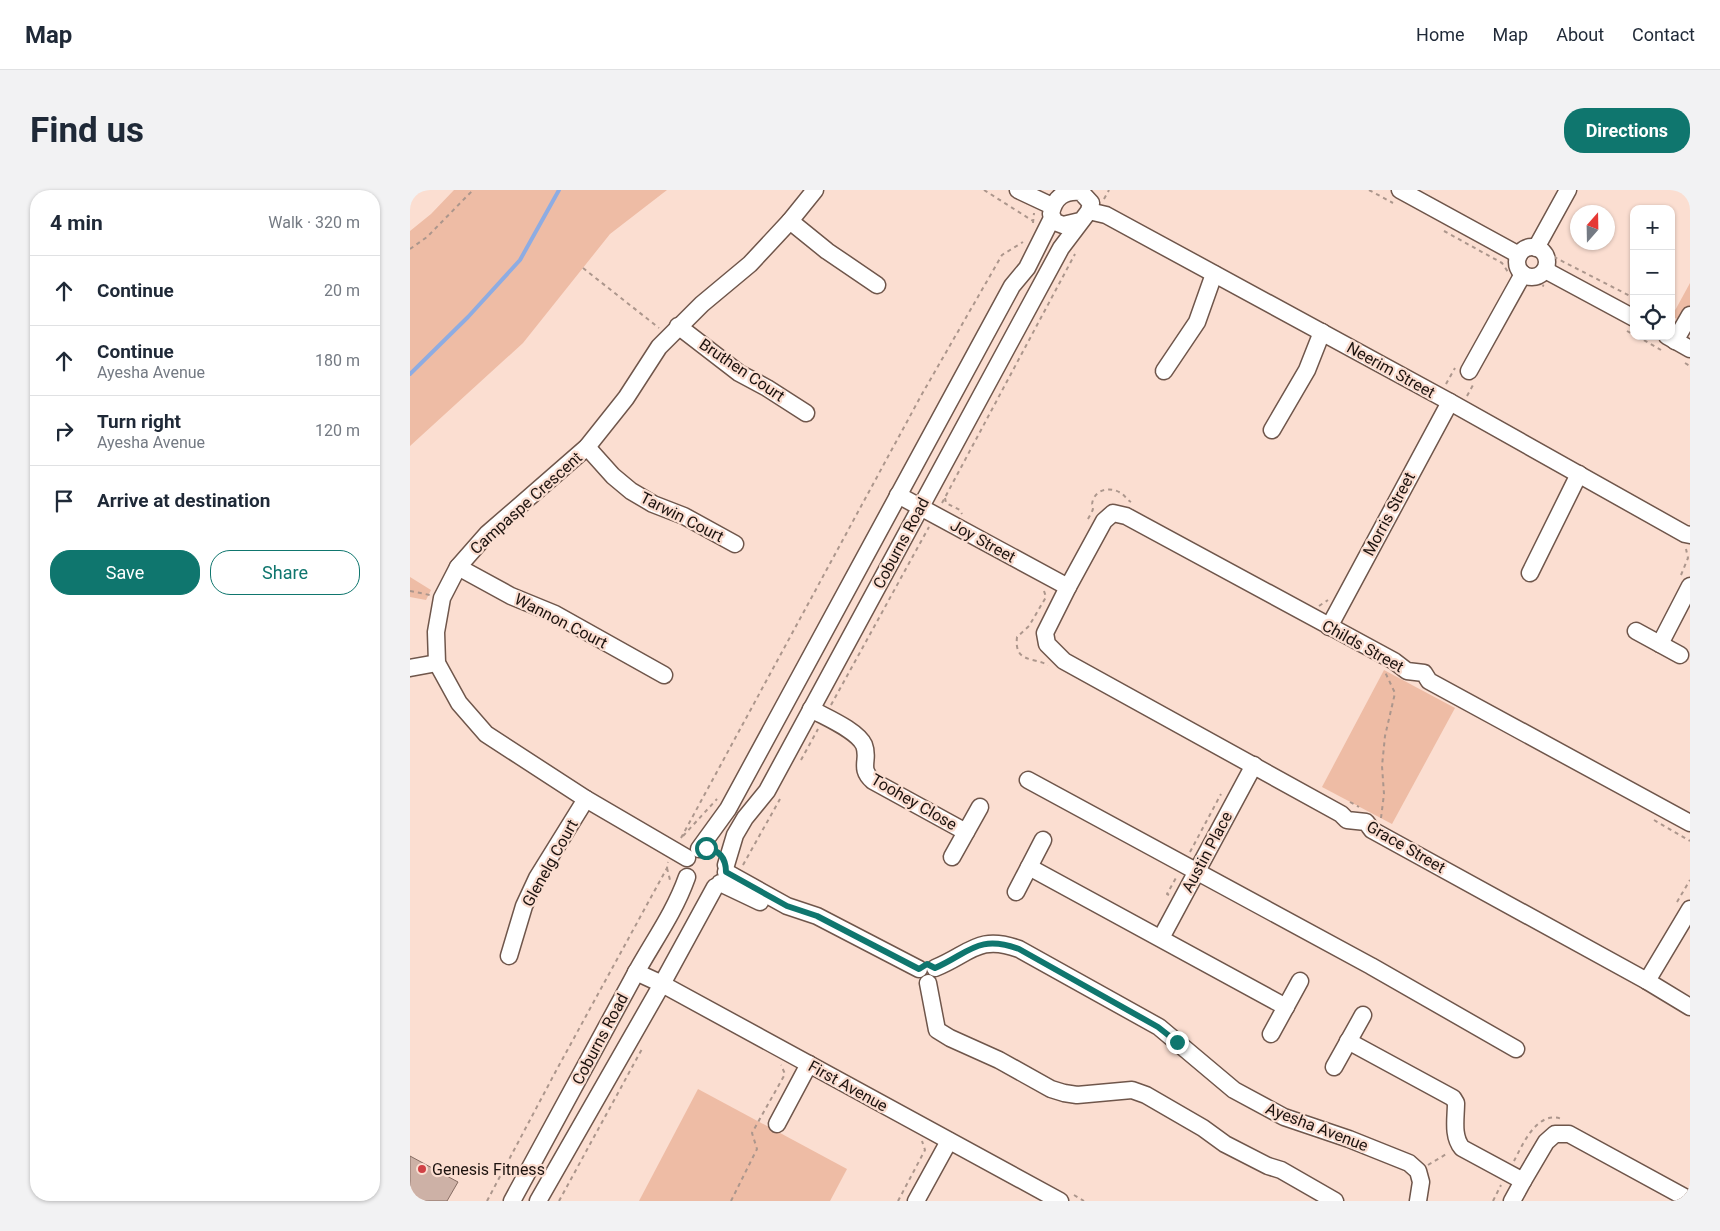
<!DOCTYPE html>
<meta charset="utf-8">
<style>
:root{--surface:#fff;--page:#f2f2f3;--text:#1f2937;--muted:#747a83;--line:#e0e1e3;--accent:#0f766e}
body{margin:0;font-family:Roboto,sans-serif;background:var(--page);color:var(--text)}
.controls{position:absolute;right:15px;top:15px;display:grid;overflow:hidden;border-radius:10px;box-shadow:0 1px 4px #0004}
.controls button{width:45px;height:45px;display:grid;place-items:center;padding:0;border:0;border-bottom:1px solid var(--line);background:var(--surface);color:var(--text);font:25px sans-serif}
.compass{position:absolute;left:1160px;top:15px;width:45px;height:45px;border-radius:50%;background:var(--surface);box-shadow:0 1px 4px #0004;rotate:20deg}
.stop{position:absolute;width:15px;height:15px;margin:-11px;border:4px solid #0f766e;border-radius:50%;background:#fff}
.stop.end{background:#0f766e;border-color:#fff;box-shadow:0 1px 5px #0008}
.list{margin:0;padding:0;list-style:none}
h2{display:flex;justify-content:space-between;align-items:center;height:65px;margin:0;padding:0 20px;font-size:21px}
h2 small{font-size:16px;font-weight:400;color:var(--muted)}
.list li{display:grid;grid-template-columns:32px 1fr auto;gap:15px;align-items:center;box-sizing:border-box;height:70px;padding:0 20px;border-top:1px solid var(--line)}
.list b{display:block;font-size:19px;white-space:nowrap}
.list p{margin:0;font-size:16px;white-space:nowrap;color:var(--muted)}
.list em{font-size:16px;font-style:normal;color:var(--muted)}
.actions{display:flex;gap:10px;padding:15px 20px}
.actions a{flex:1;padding:11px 0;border:1px solid var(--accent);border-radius:20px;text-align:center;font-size:18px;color:var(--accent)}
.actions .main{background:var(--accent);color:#fff}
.icon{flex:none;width:28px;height:28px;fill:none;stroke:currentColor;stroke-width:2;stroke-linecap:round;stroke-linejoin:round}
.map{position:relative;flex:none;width:1280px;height:1011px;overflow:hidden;border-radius:20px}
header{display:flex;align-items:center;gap:30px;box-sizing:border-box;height:70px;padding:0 25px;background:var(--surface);border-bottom:1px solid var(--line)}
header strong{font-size:24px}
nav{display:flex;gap:28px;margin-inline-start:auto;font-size:18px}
.intro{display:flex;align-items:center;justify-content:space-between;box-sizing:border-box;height:120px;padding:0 30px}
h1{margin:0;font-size:35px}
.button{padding:12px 22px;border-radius:20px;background:var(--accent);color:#fff;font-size:18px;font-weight:700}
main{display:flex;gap:30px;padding:0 30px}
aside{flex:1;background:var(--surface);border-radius:20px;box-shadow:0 1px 4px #0004}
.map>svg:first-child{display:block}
</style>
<header>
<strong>Map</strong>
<nav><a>Home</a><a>Map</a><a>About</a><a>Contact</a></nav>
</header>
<div class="intro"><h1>Find us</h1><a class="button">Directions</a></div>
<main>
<aside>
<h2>4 min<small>Walk · 320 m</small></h2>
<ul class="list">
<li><svg class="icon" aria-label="ahead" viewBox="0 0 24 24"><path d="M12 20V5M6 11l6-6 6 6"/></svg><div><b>Continue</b></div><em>20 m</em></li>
<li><svg class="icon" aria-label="ahead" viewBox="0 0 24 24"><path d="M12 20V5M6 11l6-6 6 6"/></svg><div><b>Continue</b><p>Ayesha Avenue</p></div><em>180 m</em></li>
<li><svg class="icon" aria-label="right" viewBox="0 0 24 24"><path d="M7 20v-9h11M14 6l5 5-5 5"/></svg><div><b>Turn right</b><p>Ayesha Avenue</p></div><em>120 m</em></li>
<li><svg class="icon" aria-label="arrive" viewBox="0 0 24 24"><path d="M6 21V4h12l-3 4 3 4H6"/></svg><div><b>Arrive at destination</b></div></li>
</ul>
<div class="actions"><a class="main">Save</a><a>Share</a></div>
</aside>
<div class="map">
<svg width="1280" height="1011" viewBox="0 0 1280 1011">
<rect width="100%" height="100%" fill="#fbded1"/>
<!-- green -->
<g fill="#eebca5">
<path d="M44,0h213l-57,44 -87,109 -113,103v-215l21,-17z"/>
<path d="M1280,93v44l-18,-11z"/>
<path d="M0,387l21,13 -5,10 -16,-3z"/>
<path d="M974,480l71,38 -63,116 -70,-37z"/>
<path d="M288,899l149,80 -17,32h-191z"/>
</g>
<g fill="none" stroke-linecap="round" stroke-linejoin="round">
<!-- stream -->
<path stroke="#8eace2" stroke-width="4" d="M0,184l58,-57 52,-57 39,-70"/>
</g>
<!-- building -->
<path fill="#cdb1a6" stroke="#866c62" d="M0,966l48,26 -11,19h-37z"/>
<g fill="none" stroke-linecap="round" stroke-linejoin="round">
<!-- minor casing -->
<g stroke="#6f564b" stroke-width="19">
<g id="minor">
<path d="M608,0l34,16"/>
<path d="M990,0l119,65"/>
<path d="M679,21l17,4 344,187 235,132 5,1"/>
<path d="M380,31l37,30 50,34"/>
<circle cx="1122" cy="72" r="15"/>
<path d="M1126,58l32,-58"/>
<path d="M1135,80l89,48"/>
<path d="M268,136l61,47 28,15 39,25"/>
<path d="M1257,146l23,13"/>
<path d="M1265,151l15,-26"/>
<path d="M754,181l33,-49 17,-48"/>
<path d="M1059,181l54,-97"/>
<path d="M862,240l35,-60 15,-38"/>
<path d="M177,257l26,29 18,15 22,13 31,12 51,28"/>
<path d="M488,305l170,92"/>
<path d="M48,377l53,29 44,18 109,61"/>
<path d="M1120,383l49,-99"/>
<path d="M919,437l121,-225"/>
<path d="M1226,441l44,24"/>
<path d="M1250,454l30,-58"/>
<path d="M0,478l27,-5"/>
<path d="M401,519c14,8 46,21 53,36 6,15 -6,23 9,36l93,51"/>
<path d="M618,590l343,186 145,83"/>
<path d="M1280,633l-261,-142 -5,-8 -17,-2 -13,-10 -268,-145 -13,-3 -9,8 -36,66 -23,46 2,11 17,17 277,153 6,6 19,2 6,8 275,151 43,26"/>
<path d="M289,659l29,-40 284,-523 15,-18 25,-50"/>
<path d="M542,667l28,-50"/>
<path d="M277,668l-101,-59 -100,-65 -27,-31 -22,-40 -1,-31 6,-34 16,-31 29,-33 100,-87 39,-49 33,-51 43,-43 48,-40 40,-43 25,-31"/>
<path d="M316,675l9,-30 10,-17 22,-27 294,-543 28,-37 2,-8 -10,-11c-17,-2 -27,6 -30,22l4,8 8,3 17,-4"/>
<path d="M619,677l257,140"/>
<path d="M316,682l61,34 30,10 102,53"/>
<path d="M310,693l40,19"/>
<path d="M606,702l27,-52"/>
<path d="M751,748l93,-173"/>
<path d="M99,766l15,-50 13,-28 49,-79"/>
<path d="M525,778c35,-14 43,-34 84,-19l140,78 75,63 50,27 65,22 60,24 9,8 3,11 -3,19"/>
<path d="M226,782l26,12 398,217"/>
<path d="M1237,791l43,-72"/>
<path d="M518,793l9,47 13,8 49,22 52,29 13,4 13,2 55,-5 14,5 57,33 22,16 43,22 13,4 54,31"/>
<path d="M861,844l29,-53"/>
<path d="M938,851l105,57 3,5c0,15 -4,33 6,45l61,33 23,-39 9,-8h14l121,66"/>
<path d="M924,877l29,-52"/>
<path d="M367,934l32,-60"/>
<path d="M102,1011c40,-73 80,-147 120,-221 19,-36 41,-64 55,-103"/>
<path d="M128,1011l124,-217 53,-97"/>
<path d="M506,1011l33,-60"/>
<path d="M1102,1011l11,-20"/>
</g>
</g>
<!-- path -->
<g stroke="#ac968c" stroke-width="2" stroke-dasharray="4 4" stroke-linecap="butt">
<path d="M574,0l49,31"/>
<path d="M959,0l24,13"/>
<path d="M694,9l5,-9"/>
<path d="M623,33l1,-10"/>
<path d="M1034,41l58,32 6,9"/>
<path d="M0,59l17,-12 46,-47"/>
<path d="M1139,60l7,8 78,40"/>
<path d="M173,78l76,60"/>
<path d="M1125,92l9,4"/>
<path d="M1217,141l7,4"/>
<path d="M1227,146l24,14"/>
<path d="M1275,173l5,3"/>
<path d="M1036,194l9,-16"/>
<path d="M1057,206l6,-11"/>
<path d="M535,308l1,5 14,7 2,4"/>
<path d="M532,313l133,-249"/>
<path d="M678,329c2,-4 5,-8 5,-11 0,-6 -2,-2 0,-8 4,-11 17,-13 26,-8 5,2 7,7 12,10"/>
<path d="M1271,385l7,-17 -2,-9"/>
<path d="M0,401l20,4"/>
<path d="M634,401l2,6 -17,29 -12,11c-3,26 16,20 31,28"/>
<path d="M909,416l9,-6"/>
<path d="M421,515l98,-178"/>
<path d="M391,570l17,-31"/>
<path d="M940,612l9,5"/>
<path d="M971,628l3,-24 -2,-28 3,-30 10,-43 -10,-21"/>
<path d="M1244,630l36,21"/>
<path d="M273,646l34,-37"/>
<path d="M271,648l241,-444 80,-139 21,-13"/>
<path d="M780,662l31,-58"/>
<path d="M333,675l37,-66"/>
<path d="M257,678l3,12"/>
<path d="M759,705l-2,-1 10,-18"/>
<path d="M1267,712l13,-22"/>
<path d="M1104,971c9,-17 23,-51 48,-42"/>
<path d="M1018,975l20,-12"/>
<path d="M664,1005l10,6"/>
<path d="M77,1011l70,-132 110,-201 1,-6"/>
<path d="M149,1011l83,-152"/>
<path d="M321,1011l26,-52 -5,-16 33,-59 -4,-9"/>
<path d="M488,1011l27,-51 -3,-9"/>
<path d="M1083,1011l8,-16"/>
</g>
<!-- minor -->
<use href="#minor" stroke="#fff" stroke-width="16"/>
</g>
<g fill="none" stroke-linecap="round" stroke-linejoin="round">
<!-- route -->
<path stroke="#0f766e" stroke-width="6" d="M296,658c13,2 20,10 20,24l61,34 30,10 102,53 8,-5 8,4c34,-15 43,-34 84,-19l139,78 19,15"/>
</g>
<!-- markers -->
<circle fill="#d04145" stroke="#fbded1" stroke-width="2" cx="12" cy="979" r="5"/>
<g text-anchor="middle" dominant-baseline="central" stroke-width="4.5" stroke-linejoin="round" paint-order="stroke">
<!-- street labels -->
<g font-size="16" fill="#1d130f" stroke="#fbded1">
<text transform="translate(332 180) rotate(34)">Bruthen Court</text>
<text transform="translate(981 180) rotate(29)">Neerim Street</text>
<text transform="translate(116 313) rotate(-42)">Campaspe Crescent</text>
<text transform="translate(979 324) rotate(-62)">Morris Street</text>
<text transform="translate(272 327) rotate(27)">Tarwin Court</text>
<text transform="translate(573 351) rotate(29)">Joy Street</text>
<text transform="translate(491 353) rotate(-62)">Coburns Road</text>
<text transform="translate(151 431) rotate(27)">Wannon Court</text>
<text transform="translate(953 456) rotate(29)">Childs Street</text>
<text transform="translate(504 612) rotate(30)">Toohey Close</text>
<text transform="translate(996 657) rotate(30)">Grace Street</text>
<text transform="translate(797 662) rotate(-62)">Austin Place</text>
<text transform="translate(140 673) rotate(-61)">Glenelg Court</text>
<text transform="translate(190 849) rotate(-62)">Coburns Road</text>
<text transform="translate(438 896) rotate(29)">First Avenue</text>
<text transform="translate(907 937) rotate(21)">Ayesha Avenue</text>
</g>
<!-- poi labels -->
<g font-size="16" fill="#1d130f" stroke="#fbded1" text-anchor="start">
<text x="22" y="979">Genesis Fitness</text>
</g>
</g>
</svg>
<div class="controls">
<button>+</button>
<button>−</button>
<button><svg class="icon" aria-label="locate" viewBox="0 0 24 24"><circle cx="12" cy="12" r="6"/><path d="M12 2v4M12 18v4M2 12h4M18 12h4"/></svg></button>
</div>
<svg class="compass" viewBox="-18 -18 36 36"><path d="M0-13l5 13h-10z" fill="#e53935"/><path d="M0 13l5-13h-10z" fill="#747a83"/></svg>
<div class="stop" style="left:296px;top:658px"></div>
<div class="stop end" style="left:767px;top:852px"></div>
</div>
</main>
